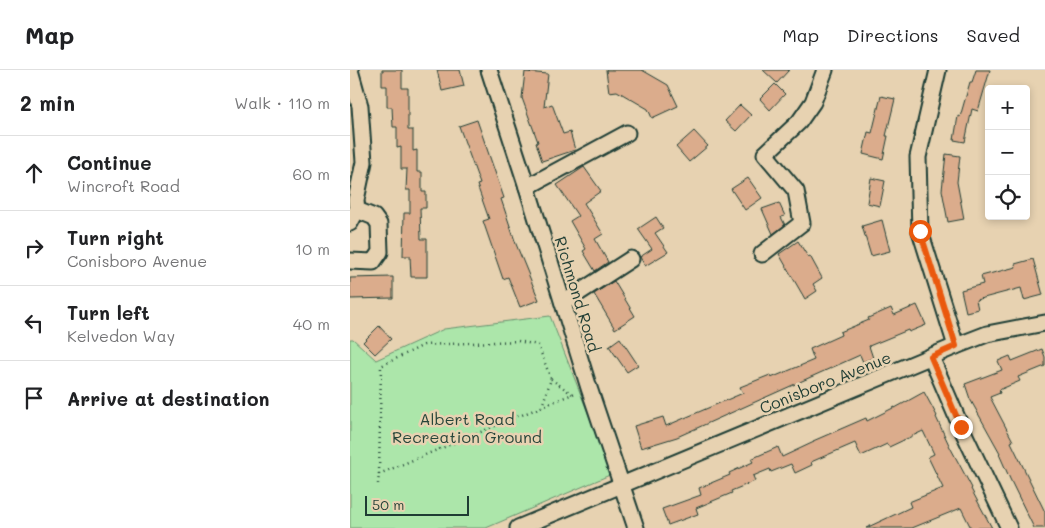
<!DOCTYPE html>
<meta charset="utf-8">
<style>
:root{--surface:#fff;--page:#f6f6f6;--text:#202124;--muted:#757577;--line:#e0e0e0}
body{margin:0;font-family:Mali,sans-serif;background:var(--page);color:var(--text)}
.controls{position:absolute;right:15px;top:15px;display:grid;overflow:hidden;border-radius:5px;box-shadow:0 2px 8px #0003}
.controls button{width:45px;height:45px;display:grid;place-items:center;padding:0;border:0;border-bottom:1px solid var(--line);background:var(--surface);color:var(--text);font:25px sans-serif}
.scale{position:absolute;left:15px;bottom:12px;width:104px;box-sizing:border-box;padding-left:5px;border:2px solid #1f3d34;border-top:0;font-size:14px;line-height:18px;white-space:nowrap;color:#1f3d34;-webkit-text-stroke:4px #e7d2b1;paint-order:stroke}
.stop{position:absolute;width:15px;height:15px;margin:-11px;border:4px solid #ea580c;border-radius:50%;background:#fff}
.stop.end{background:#ea580c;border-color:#fff;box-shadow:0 1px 5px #0008}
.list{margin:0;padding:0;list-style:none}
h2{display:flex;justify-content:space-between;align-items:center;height:65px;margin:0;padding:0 20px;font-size:21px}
h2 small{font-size:16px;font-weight:400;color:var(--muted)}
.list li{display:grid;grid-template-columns:32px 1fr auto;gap:15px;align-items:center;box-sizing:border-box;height:75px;padding:0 20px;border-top:1px solid var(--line)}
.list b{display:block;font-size:19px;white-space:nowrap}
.list p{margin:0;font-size:16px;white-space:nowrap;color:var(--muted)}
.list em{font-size:16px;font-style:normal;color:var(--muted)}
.icon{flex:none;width:28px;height:28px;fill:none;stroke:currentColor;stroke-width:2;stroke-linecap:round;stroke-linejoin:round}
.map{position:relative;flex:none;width:695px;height:458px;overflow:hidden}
header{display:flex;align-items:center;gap:30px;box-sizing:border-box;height:70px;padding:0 25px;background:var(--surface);border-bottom:1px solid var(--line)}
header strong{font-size:24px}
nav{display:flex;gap:28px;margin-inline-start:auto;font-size:18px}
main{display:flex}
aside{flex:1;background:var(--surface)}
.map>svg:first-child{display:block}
</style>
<header>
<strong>Map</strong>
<nav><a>Map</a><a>Directions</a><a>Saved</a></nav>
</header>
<main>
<aside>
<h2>2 min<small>Walk · 110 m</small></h2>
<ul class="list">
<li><svg class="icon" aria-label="ahead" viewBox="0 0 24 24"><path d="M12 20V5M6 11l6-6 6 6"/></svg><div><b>Continue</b><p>Wincroft Road</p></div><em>60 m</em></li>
<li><svg class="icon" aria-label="right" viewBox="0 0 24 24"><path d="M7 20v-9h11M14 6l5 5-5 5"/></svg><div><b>Turn right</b><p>Conisboro Avenue</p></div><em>10 m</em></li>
<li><svg class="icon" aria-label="left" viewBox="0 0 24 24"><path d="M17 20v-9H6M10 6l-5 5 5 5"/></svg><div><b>Turn left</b><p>Kelvedon Way</p></div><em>40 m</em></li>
<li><svg class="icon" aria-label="arrive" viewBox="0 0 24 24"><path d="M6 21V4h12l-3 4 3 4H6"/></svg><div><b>Arrive at destination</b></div></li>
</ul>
</aside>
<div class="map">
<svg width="695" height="458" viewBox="0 0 695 458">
<rect width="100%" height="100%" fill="#e7d2b1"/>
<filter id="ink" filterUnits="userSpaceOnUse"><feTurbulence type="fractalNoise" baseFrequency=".02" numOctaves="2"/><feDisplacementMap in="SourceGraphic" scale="10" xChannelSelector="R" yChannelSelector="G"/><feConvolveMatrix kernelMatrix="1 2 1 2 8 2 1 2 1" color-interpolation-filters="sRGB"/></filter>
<g filter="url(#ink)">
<!-- green -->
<path fill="#ace6aa" stroke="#66926f" d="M200,246l62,158 -126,54h-136v-189h3l23,21 68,-31z"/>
<!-- building -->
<g fill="#dbac8c" stroke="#1f3d34">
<path d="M32,0h20v18h6v42h5v21l4,-1v22h5v20h4v16h-6l1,31h6v38h-16l-1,-21h-7l1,-43h6v-23h-4l1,-21h-6v-22l-4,1v-21h-4l-1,-20h-5v-21h-5z"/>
<path d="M87,0h23l4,16 -22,5z"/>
<path d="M256,0h36l26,15 10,21 -26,12 -4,-9 -31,-18 -8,1z"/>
<path d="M413,0h26l-12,13z"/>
<path d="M626,0h14l-12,41 -6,-2 -7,33 -11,-2 4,-24 2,1 10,-35h2z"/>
<path d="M175,2l23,2 -4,33 8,-3 11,30 7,-2 5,18 -33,11 -6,-18 2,-1 -16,-44z"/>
<path d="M425,14l10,10 -15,16 -10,-11z"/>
<path d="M531,26l14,3 -9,37h2l-5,23 -20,-5 5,-22 4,1z"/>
<path d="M390,35l11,10 -15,16 -11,-10z"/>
<path d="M127,50l27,78 -3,1 15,45 23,56 -19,7 -12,-30 -5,2 -20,-58 6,-2 -12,-34 3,-1 -21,-58z"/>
<path d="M344,61l14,15 -19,16 -13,-15z"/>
<path d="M596,84l14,2 -3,26 7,37 -16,3 -6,-32z"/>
<path d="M234,97l17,24 -17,12 19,31 -8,5 13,23 -13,9 -12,-20 3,-2 -16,-28 8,-5 -21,-31z"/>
<path d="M398,108l14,20 -17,12 -14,-21z"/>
<path d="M521,108l14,3 -5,25 -13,-3z"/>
<path d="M429,133l6,13 -4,1 4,8 -12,9 -11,-25z"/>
<path d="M306,147l7,11 -8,5 13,19 -23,14 -5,-9 12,-8 -14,-20z"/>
<path d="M532,150l8,31 -19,5 -9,-30z"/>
<path d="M448,171l10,16 2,-1 12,22 -9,6 4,7 -12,8 -26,-45z"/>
<path d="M683,189l10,36 -19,5 -3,-12 -45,12 2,9 -12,3 -5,-22 22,-6 -2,-8 35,-9 -1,-3z"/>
<path d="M43,207v21l-43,1v-21z"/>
<path d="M264,211l21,35 -20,13 -21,-35z"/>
<path d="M567,235l9,20 -17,7 -1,-2 -39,16 4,12 -10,4 -3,-7 -183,82 -36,11 -7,-22 29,-9 3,9 77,-33 -3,-6 30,-12 1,3 43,-18 -4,-11 31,-14 -1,-3 29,-12 -1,-2 23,-10 3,7z"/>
<path d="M29,256l12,13 -16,15 -12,-12z"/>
<path d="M270,268l18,27 -11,7 -18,-26z"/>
<path d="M692,279l3,8v9l-27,11 2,4 -21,9 1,3 -10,4 23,44 -2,1 34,70v16h-11l-24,-49 -11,-25 1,-1 -30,-54 -5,-15 37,-14 -4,-9 12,-5 2,5z"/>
<path d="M574,322l13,24 -1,1 14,30 22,41 -1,1 21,39h-21l-10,-20 -49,20h-46l45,-21 -2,-5 34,-14 -15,-31 6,-3 -11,-23 -34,16 -2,-3 -26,12 -6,-13 -44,19 1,3 -17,8 -4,-9 -20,8 -1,-3 -17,7 2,5 -24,10 1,2 -36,15 2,6 -30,11 -6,-16 39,-14 -2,-7 31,-13 -1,-2 24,-11 -2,-3 27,-12 4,10 32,-15 -1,-1 53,-23 1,3 28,-14v1z"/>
</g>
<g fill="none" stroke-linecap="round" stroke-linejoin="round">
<!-- minor casing -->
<g stroke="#1f3d34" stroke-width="19">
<g id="minor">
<path d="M139,0l38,117 62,201 47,140"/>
<path d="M588,0l-20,87 2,74 36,115"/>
<path d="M177,117l100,-54"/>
<path d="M0,153l7,-13 -1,-10 8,-38 -4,-56 -10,-36"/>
<path d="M412,184l40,-31 -6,-32 -31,-37 34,-32 14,-20 12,-32"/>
<path d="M0,191l23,1 7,-10 -1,-28 -5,-7 -17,-7"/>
<path d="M213,233l68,-44"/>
<path d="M581,287l30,70 48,101"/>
<path d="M168,458l438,-182 31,-12 58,-11"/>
</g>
</g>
<!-- path -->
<g stroke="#1f3d34" stroke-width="2.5" stroke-dasharray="1 4" stroke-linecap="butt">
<path d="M201,309l21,15"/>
<path d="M29,404l2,-108 43,-21 94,-4 20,4 13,34 -9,27"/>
<path d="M28,414l1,-10 196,-81"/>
</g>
<!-- minor -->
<use href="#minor" stroke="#e7d2b1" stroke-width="15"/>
</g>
</g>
<g fill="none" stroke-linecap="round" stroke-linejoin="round" filter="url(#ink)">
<!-- route -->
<path stroke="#ea580c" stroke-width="6" d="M570,161l36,115 -25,11 30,70"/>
</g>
<g text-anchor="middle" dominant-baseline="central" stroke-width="5" stroke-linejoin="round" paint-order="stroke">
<!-- street labels -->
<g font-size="16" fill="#1f3d34" stroke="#e7d2b1">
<text transform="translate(228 224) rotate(73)">Richmond Road</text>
<text transform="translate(475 312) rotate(-22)">Conisboro Avenue</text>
</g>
<!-- park labels -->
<g font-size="16" fill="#26453a" stroke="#e7d2b1">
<text x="117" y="348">Albert Road<tspan x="117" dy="18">Recreation Ground</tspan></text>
</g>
</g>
</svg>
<div class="controls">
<button>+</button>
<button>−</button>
<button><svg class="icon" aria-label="locate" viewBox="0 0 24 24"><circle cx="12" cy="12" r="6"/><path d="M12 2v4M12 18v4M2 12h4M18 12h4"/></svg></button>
</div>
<div class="scale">50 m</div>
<div class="stop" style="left:570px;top:161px"></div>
<div class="stop end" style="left:611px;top:357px"></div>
</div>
</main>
